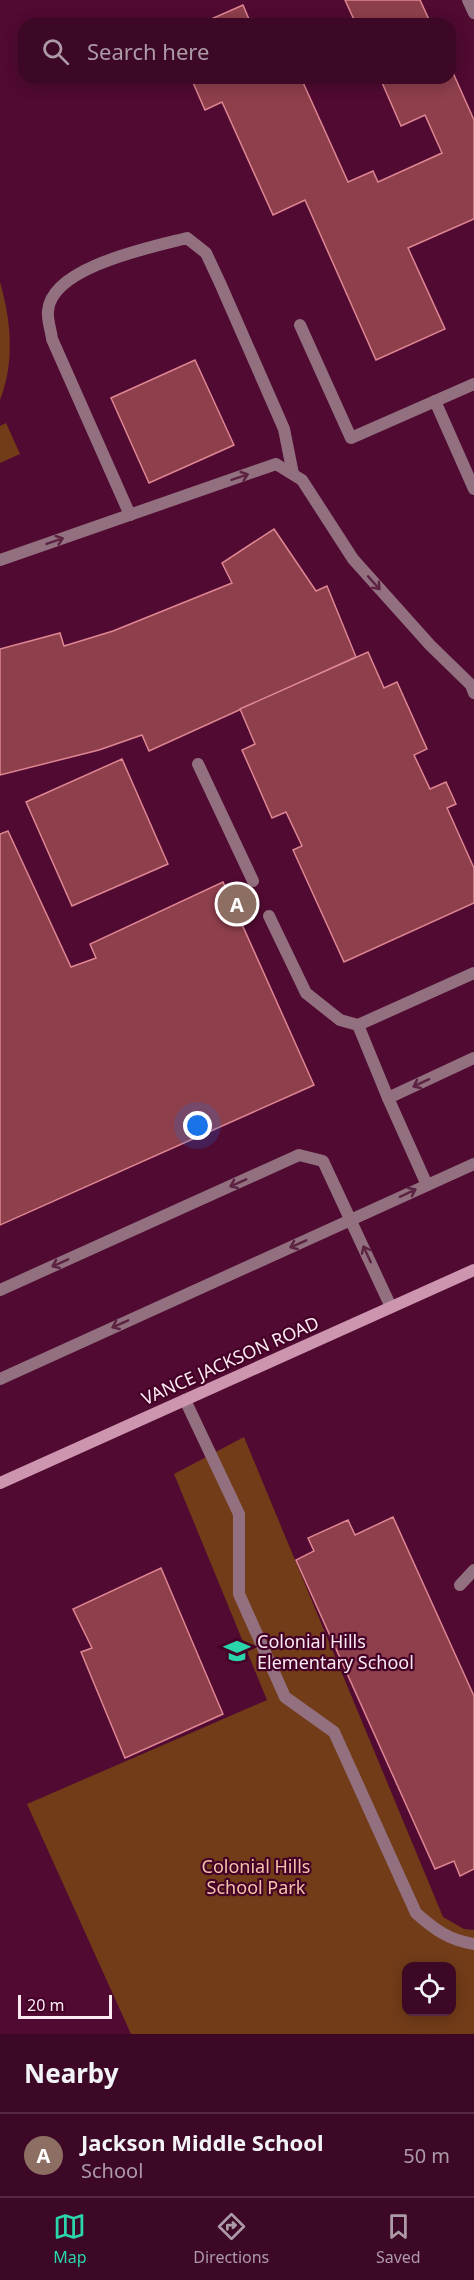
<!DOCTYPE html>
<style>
:root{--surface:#3d0826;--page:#44112e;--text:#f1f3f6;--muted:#ad9aa7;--line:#562943;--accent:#2bd5ac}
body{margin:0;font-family:"Noto Sans",sans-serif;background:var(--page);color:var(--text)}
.controls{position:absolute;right:18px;bottom:18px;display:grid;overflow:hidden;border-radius:12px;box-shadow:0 3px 15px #0003}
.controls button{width:54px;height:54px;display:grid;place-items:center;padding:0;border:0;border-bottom:2px solid var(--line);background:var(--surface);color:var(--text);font:30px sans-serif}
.scale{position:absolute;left:18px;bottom:15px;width:94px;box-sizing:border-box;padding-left:6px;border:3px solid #fceaf1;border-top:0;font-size:16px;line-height:21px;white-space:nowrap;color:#fceaf1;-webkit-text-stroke:4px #450028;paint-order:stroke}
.you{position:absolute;left:198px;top:1126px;width:21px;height:21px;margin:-15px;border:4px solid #fff;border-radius:50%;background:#1a73e8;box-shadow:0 0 0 9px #1a73e833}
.badge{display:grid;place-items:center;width:39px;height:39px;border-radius:50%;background:var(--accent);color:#fff;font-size:20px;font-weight:700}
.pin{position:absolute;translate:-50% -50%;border:3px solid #fff;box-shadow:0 2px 6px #0006}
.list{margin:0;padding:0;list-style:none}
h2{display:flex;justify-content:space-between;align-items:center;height:78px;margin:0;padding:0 24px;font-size:26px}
h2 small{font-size:20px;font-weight:400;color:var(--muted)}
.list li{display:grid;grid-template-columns:39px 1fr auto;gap:18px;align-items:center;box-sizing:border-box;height:84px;padding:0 24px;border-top:2px solid var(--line)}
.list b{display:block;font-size:22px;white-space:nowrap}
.list p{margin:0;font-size:20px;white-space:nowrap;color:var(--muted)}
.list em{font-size:20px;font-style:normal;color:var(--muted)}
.icon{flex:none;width:33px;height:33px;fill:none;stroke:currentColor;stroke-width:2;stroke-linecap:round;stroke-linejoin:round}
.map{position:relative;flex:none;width:474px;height:2034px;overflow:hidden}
.search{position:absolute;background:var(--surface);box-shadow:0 3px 15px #0003;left:18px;right:18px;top:18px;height:66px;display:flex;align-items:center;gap:15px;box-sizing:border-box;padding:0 21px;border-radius:18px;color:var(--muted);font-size:22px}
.sheet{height:162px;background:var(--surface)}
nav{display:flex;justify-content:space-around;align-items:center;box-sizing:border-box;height:84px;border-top:2px solid var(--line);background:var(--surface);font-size:16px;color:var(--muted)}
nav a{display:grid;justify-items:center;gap:3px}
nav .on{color:var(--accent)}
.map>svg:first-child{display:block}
</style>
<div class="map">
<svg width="474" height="2034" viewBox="0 0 474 2034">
<rect width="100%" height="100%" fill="#510a32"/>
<!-- green -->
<g fill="#723c18" fill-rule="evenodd">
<path d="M0,282c11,39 15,79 0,118z"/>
<path d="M6,423l14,31 -20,9v-37z"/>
<path d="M244,1437l199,480 21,12 10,1v104h-343l-104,-230 240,-104 -93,-226zM406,1966h46v46h-46z"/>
</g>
<!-- building -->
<g fill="#8e3f4c" stroke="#de8692" stroke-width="1.5">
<path d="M345,0h75l11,24h-75z"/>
<path d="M243,5l8,19h-51z"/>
<path d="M450,66l24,54v99l-66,29 37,81 -69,31 -71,-160 -32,15 -51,-113 -17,8 -14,-32h110l47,104 25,-11 5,11 64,-29 -17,-38 -24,11 -21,-48h70z"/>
<path d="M195,360l39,85 -85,38 -38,-85z"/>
<path d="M274,529l42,62 11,-5 29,71 -207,94 -7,-16 -43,15 -99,25v-126l60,-16 4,13 49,-15 119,-48 -10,-20z"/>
<path d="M368,652l16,36 13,-6 30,67 -13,6 16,34 16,-7 10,22 -9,4 27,60v35l-130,59 -51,-112 9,-4 -16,-34 -14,6 -30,-68 13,-6 -15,-35z"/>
<path d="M122,759l46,105 -96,42 -46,-104z"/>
<path d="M8,831l63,136 25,-9 -6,-14 133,-62 91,203 -314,140v-391z"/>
<path d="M393,1517l81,179v173l-14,7 -6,-15 -19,8 -139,-309 18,-9 -6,-13 40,-18 7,15z"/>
<path d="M161,1568l62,146 -98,44 -44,-106 11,-4 -19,-39z"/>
</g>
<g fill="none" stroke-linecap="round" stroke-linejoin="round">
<!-- lane -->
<g stroke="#93707f" stroke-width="12">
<path d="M468,0l6,13"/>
<path d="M300,325l51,113 123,-54"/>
<path d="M435,401l39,88"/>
<path d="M130,515l-78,-176c-1,-9 -5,-19 -4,-28 3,-44 104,-64 139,-73l19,15 14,30 64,146 9,45"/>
<path d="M0,560l276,-96 26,16 51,79 77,86 41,40 3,8"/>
<path d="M198,764l55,117"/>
<path d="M269,916l37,77 34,27 18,5 116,-52"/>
<path d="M358,1025l30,73"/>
<path d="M427,1185l-39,-87 86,-40"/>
<path d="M0,1290l299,-135 24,6 68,146"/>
<path d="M0,1379l474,-215"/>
<path d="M185,1400l54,114v80l46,103 49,35 82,181c19,17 33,27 58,31"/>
<path d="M460,1585l14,-15"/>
</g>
<!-- secondary -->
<path stroke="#ce96ae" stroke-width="12" d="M0,1483l474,-213"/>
</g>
<!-- one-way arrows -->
<defs><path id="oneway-shaft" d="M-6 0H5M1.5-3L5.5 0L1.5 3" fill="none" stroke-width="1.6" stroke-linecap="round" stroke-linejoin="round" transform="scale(1.5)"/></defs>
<g stroke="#5c2242">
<use href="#oneway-shaft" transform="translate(240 477) rotate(-19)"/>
<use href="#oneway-shaft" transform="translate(55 541) rotate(-19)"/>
<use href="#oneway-shaft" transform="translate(374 583) rotate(48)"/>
<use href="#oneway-shaft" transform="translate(421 1083) rotate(155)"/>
<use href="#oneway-shaft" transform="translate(238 1183) rotate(156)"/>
<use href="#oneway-shaft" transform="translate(408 1193) rotate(-25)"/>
<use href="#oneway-shaft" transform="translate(298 1244) rotate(156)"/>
<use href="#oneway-shaft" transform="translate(367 1254) rotate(-115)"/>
<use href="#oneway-shaft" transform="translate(60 1263) rotate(156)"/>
<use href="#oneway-shaft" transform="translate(120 1324) rotate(156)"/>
</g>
<!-- icons -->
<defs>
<g id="school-bare" transform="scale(2.07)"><path d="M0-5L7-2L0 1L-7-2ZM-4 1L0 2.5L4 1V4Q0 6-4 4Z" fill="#2bd5ac" stroke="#450028" stroke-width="2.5" paint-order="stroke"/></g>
</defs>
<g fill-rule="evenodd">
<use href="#school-bare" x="237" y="1651"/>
</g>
<g text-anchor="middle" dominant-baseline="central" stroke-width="4.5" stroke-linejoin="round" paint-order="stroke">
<!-- street labels -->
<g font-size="18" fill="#fceaf1" stroke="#450028">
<text transform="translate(230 1360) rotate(-24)">VANCE JACKSON ROAD</text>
</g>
<!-- poi labels -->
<g font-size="18" fill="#fceaf1" stroke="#450028" text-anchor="start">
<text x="257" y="1641">Colonial Hills<tspan x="257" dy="21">Elementary School</tspan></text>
</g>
<!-- park labels -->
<g font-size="18" fill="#f3c4a9" stroke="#450028">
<text x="256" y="1866">Colonial Hills<tspan x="256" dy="21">School Park</tspan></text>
</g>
</g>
</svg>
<div class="controls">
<button><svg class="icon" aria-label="locate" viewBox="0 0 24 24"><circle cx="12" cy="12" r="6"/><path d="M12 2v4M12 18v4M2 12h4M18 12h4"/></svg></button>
</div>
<div class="scale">20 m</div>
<div class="you"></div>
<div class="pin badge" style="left:237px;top:904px;background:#8d6e63">A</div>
<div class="search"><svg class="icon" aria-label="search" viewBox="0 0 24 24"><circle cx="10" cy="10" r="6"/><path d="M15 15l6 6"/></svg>Search here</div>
</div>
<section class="sheet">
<h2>Nearby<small></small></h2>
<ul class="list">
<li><span class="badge" style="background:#8d6e63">A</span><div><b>Jackson Middle School</b><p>School</p></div><em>50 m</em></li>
</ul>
</section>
<nav>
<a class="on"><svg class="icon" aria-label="map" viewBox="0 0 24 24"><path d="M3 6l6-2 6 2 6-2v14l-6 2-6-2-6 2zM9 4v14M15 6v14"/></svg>Map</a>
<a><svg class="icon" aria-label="directions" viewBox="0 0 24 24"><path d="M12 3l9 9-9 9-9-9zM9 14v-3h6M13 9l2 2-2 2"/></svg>Directions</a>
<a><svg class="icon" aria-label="saved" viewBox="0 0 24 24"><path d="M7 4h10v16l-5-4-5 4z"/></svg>Saved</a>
</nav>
